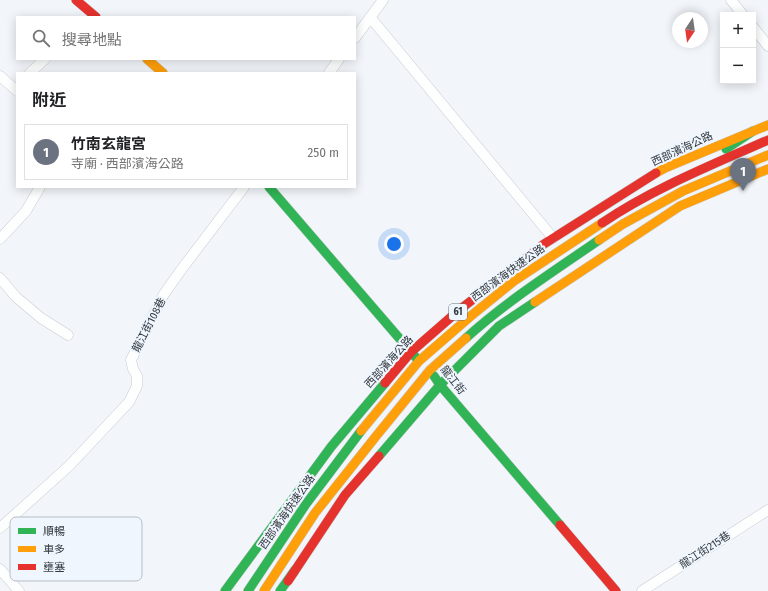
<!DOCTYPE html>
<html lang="zh-TW">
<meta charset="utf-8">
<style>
:root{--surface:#fff;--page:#f6f6f6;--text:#202124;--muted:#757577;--line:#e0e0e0;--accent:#b45309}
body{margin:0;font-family:"Fira Sans Condensed","Noto Sans TC",sans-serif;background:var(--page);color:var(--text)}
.controls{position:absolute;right:12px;top:12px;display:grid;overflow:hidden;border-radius:0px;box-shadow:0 2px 10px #0003}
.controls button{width:36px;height:36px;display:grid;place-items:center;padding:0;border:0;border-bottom:1px solid var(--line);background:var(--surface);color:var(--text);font:20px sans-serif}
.compass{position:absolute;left:672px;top:12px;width:36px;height:36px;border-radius:50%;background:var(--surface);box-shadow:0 2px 10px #0003;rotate:193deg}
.you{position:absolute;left:394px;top:244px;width:14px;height:14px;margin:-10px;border:3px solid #fff;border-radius:50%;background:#1a73e8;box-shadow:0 0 0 6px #1a73e833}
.badge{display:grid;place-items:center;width:26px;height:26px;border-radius:50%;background:var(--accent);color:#fff;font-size:13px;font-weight:700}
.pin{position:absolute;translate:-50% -33px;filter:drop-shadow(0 1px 2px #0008)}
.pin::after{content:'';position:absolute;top:21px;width:14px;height:12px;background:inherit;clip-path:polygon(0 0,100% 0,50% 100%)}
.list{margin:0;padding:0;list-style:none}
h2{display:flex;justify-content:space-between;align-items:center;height:52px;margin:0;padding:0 16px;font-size:17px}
h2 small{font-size:13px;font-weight:400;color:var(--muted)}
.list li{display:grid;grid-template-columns:26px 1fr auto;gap:12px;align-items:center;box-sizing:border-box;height:56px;margin:0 8px 8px;padding:0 8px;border:1px solid var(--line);border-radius:0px}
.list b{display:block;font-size:15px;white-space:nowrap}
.list p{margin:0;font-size:13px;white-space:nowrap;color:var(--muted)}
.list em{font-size:13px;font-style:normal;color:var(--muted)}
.icon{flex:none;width:22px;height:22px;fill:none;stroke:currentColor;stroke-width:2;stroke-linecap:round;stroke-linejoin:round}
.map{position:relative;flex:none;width:768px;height:591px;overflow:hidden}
.search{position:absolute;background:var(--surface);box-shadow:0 2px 10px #0003;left:16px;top:16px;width:340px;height:44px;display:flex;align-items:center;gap:10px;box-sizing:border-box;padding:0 14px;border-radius:0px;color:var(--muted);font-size:15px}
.panel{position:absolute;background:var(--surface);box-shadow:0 2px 10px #0003;left:16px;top:72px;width:340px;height:116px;border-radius:0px}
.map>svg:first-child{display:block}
</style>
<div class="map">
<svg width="768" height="591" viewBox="0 0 768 591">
<rect width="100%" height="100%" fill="#f2f6fa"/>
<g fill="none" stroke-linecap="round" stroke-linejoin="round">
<!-- street casing -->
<g stroke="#c7cbd0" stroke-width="11">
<g id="street">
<path d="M731,0l12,15"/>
<path d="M370,17l183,221"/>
<path d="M753,27l15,19"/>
<path d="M355,38l28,-38"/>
<path d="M30,73l15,-14"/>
<path d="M329,73l10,-14"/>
<path d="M0,76l17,15"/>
<path d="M0,239l26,-28 14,-24"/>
<path d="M0,278l16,19 25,21 27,17"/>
<path d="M0,528l69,-62 60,-64 8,-16v-10l-4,-7 -2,-9 33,-66 17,-24 63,-83"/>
<path d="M0,569l19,22"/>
<path d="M642,591l126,-81"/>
</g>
</g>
<!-- fast casing -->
<g stroke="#c7cbd0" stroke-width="10">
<g id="fast">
<path d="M726,149l27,-18"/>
<path d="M269,187l149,173"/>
<path d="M466,338c41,-37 88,-67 133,-98"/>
<path d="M434,376l6,9 120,140"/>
<path d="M379,456l61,-71 59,-59 36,-24"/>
<path d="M225,591l106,-144 54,-64"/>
<path d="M248,591l58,-87 55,-73"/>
<path d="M280,591l15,-21"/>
</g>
</g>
<!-- slow casing -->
<g stroke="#c7cbd0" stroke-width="10">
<g id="slow">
<path d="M147,59l16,14"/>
<path d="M656,173l9,-5 103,-43"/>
<path d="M599,240l24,-16 60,-33 85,-36"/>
<path d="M535,302l145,-96 88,-37"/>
<path d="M361,431l58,-70 53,-46 42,-34 88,-58"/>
<path d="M264,591l51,-78 62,-78 53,-65 36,-32"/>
</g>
</g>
<!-- jam casing -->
<g stroke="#c7cbd0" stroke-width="10">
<g id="jam">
<path d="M76,0l20,17"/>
<path d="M602,223c52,-35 110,-58 166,-83"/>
<path d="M385,383l26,-31 47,-41 86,-67 112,-71"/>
<path d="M560,525l56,66"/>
<path d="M288,581l57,-86 34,-39"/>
</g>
</g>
<!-- street -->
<use href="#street" stroke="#fdfefe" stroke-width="10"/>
<!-- fast -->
<use href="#fast" stroke="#30b455" stroke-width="9"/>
<!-- slow -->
<use href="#slow" stroke="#ff9f0a" stroke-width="9"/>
<!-- jam -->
<use href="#jam" stroke="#e5322d" stroke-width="9"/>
</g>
<g text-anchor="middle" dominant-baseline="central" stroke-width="4" stroke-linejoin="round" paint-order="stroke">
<!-- shield labels -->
<rect fill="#eff6fe" stroke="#6b7177" stroke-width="1" x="449" y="304" width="18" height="16" rx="3"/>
<g font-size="10" font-weight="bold" fill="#33383d">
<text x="458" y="312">61</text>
</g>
<!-- street labels -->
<g font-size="11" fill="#33383d" stroke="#eff6fe">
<text transform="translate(682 149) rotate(-25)">西部濱海公路</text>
<text transform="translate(508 273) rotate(-36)">西部濱海快速公路</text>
<text transform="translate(149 325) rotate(-63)">龍江街108巷</text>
<text transform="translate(389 362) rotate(-48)">西部濱海公路</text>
<text transform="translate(453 380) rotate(52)">龍江街</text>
<text transform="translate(287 512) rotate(-55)">西部濱海快速公路</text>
<text transform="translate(705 550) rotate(-33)">龍江街215巷</text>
</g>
</g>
<!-- legend -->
<rect x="10" y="517" width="132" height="64" rx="6" fill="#eff6fe" stroke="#b7bdc4" stroke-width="1"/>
<rect x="18" y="528" width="18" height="6" fill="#30b455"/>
<rect x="18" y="546" width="18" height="6" fill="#ff9f0a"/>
<rect x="18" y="564" width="18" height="6" fill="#e5322d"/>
<g font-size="11" fill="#33383d">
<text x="43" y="535">順暢</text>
<text x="43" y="553">車多</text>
<text x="43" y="571">壅塞</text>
</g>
</svg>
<div class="controls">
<button>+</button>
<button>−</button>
</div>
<svg class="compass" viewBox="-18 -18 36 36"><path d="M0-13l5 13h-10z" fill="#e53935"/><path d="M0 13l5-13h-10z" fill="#757577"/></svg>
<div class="you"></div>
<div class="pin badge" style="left:743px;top:191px;background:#6b7280">1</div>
<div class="search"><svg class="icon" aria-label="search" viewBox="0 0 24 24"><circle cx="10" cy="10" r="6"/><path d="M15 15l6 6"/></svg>搜尋地點</div>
<section class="panel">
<h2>附近<small></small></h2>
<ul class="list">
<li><span class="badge" style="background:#6b7280">1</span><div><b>竹南玄龍宮</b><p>寺廟 · 西部濱海公路</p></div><em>250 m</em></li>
</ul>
</section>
</div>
